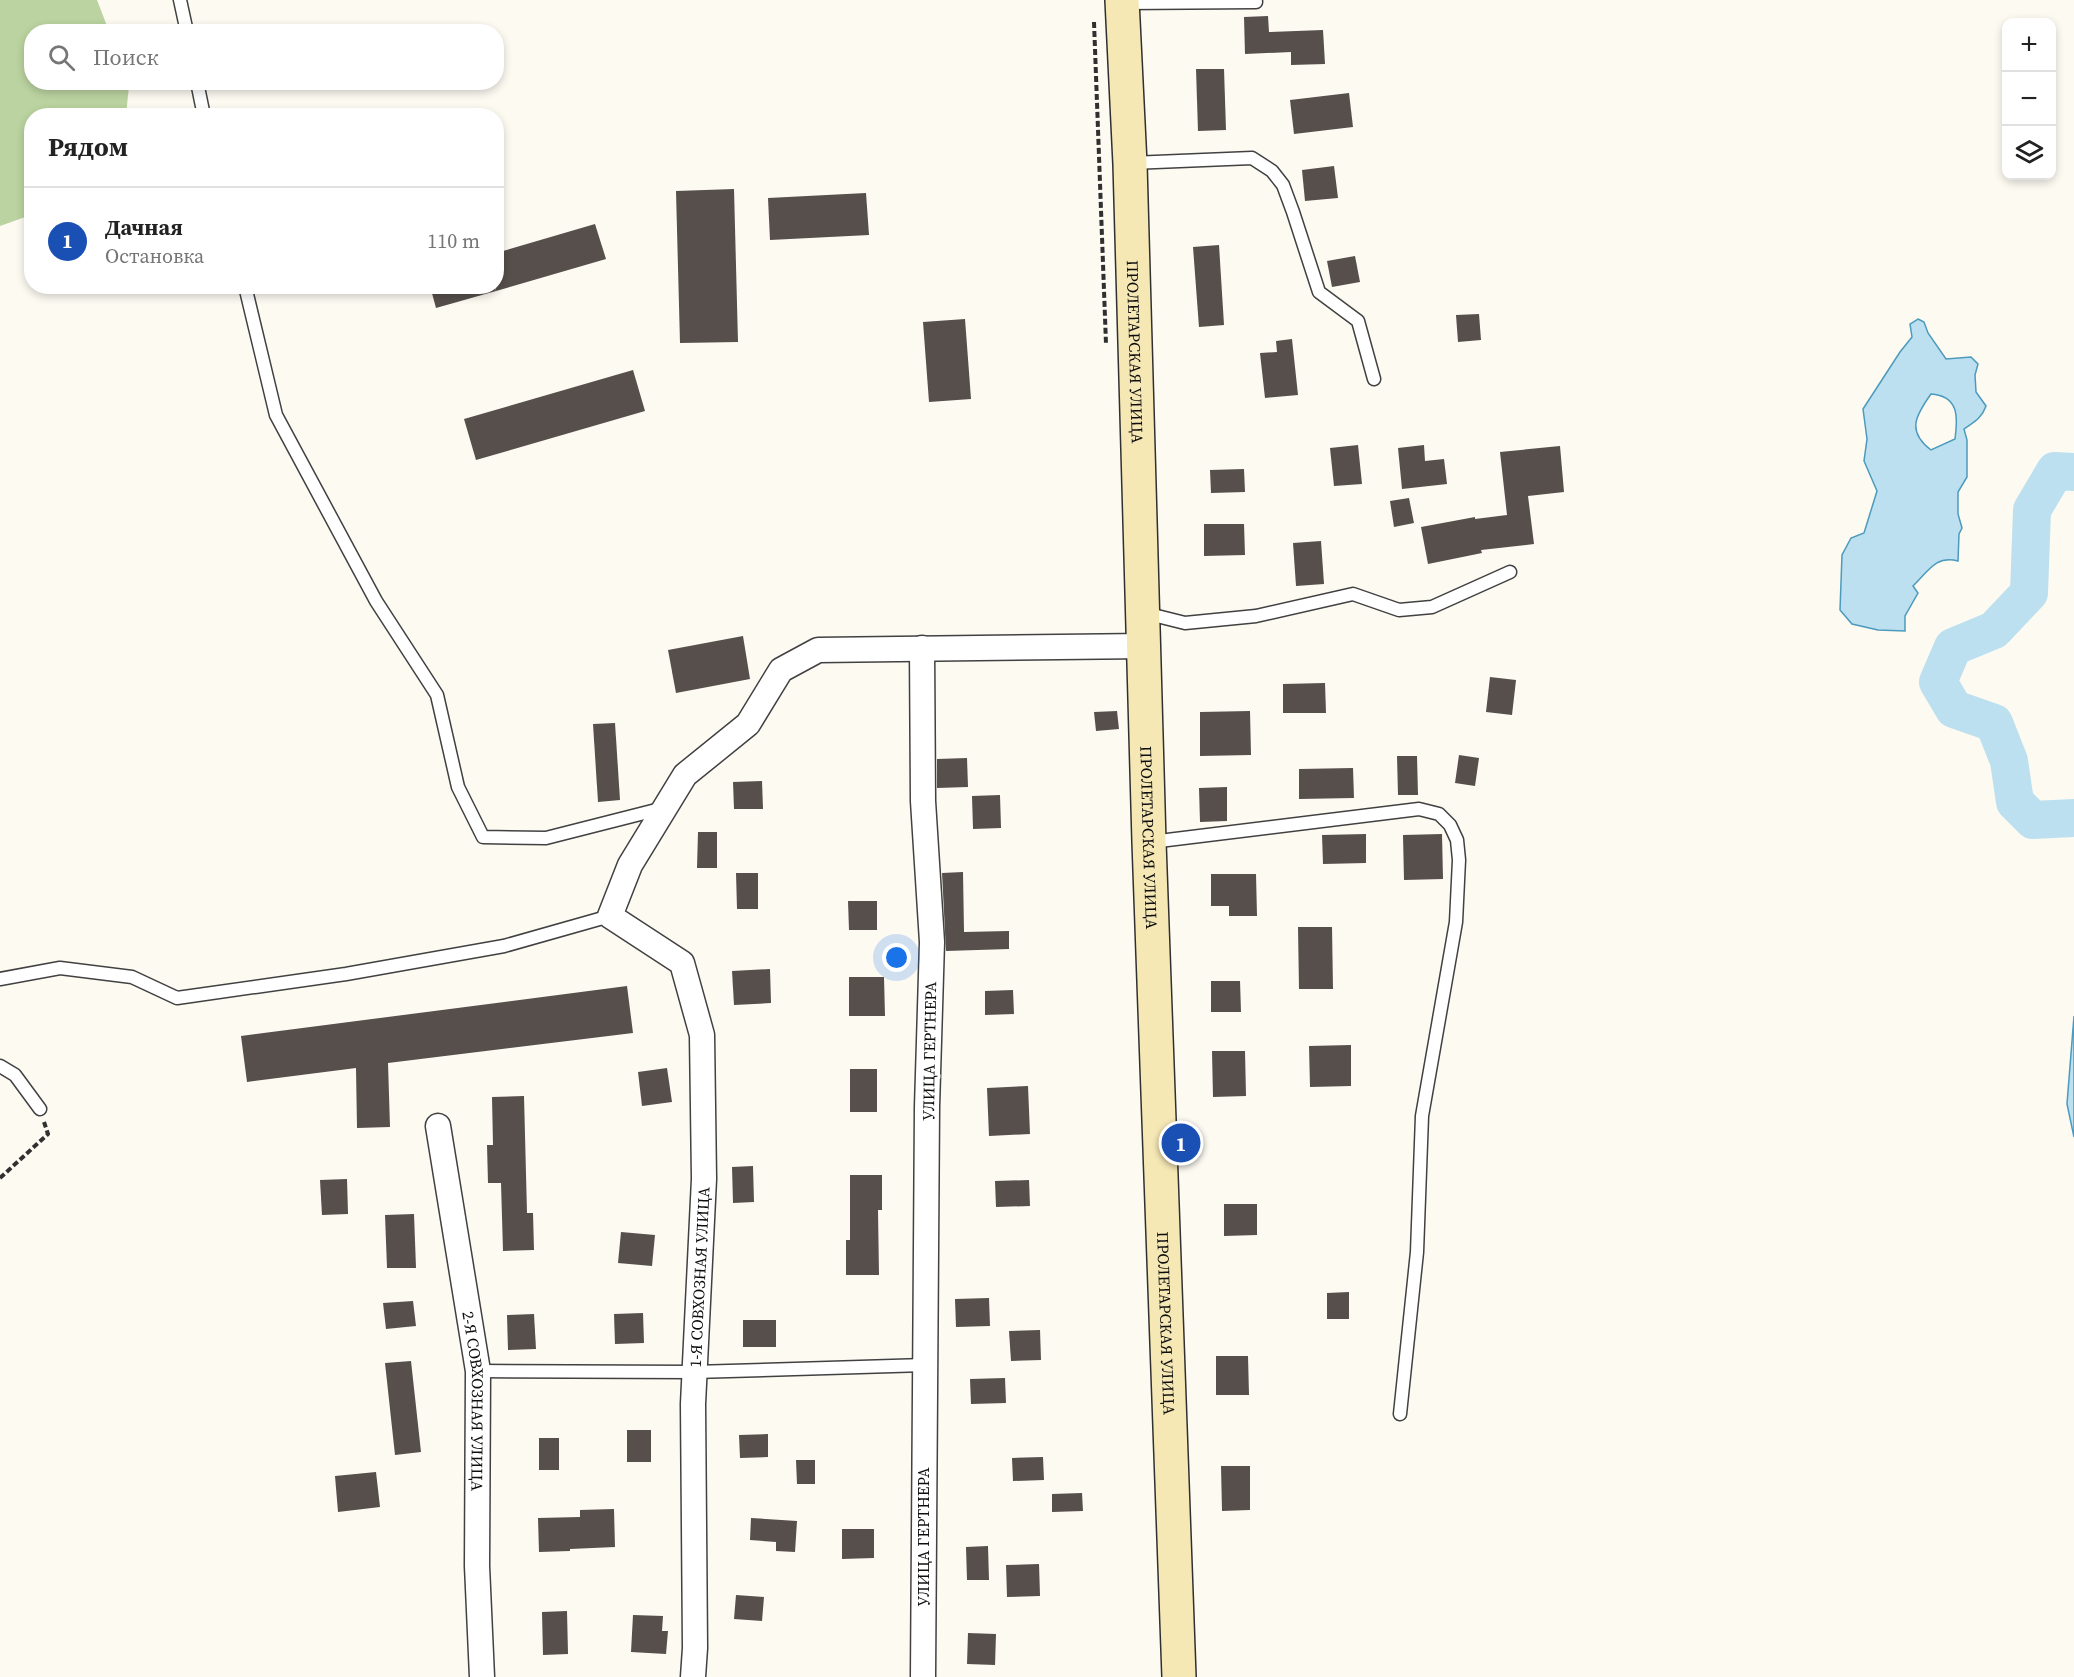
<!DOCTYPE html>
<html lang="ru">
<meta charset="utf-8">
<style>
:root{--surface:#fff;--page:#f6f6f6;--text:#222;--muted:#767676;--line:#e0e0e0;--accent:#2563eb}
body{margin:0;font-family:"Source Serif 4",serif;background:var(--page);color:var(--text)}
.controls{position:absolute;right:18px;top:18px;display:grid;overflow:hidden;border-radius:12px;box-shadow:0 3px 9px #0003}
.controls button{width:54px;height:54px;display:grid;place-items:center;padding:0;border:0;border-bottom:2px solid var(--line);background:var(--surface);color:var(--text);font:30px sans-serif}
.you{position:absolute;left:897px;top:958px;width:21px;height:21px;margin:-15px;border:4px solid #fff;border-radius:50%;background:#1a73e8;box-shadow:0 0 0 9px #1a73e833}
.badge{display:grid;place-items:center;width:39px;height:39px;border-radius:50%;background:var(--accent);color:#fff;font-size:20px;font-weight:700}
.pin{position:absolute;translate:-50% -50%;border:3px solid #fff;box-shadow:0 2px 6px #0006}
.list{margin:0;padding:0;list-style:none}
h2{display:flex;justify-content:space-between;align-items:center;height:78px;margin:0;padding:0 24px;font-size:26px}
h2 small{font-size:20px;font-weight:400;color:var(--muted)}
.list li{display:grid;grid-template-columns:39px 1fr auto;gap:18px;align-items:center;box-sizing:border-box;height:108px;padding:0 24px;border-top:2px solid var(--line)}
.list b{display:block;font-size:22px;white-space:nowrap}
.list p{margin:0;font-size:20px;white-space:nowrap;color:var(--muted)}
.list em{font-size:20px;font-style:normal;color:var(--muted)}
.icon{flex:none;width:33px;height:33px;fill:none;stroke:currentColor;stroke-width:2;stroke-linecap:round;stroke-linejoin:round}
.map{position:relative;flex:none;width:2074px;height:1677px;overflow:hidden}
.search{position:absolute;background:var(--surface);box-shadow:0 3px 9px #0003;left:24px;top:24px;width:480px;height:66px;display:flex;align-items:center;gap:15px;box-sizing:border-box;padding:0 21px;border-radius:24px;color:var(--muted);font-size:22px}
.panel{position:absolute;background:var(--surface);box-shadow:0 3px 9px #0003;left:24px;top:108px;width:480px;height:186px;border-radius:24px}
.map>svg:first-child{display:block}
</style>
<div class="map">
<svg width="2074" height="1677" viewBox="0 0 2074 1677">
<rect width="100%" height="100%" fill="#fdfaf2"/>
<!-- forest -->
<path fill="#bbd3a0" d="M0,0h97l12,31 -77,1v50h95l2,4 -3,29 -94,1 -1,99 -31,11z"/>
<!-- water -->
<g fill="#bce0ef" stroke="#4c9abd" stroke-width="1.5" fill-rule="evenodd">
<path d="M1918,319l6,3 4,11 18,26 25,-2 7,7 -3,11 1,17 10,14c-4,12 -12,16 -22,23l3,11v37l-9,15v22l4,14 -3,6 -1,27c-23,-6 -30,11 -45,25l5,7 -13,23v15l-27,-1 -26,-6 -12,-14 2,-55 9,-17 13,-5 13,-42 -13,-30 3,-22 -4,-30 37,-57 12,-15 -2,-13zM1931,394c28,2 27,23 24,45l-24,11c-25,-19 -15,-35 0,-56z"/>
<path d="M2074,1016v121l-7,-33z"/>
</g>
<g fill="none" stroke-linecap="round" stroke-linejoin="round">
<!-- river -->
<path stroke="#bce0ef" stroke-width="38" d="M2074,472l-19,-1 -23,39 -3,83 -35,37 -41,17 -15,35 16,27 40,14 15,38 6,41 18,18 41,-2"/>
</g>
<!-- building -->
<g fill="#564f4c">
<path d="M1268,16l1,16 54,-2 2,34 -34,1v-13l-46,2 -1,-37z"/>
<path d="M1196,69h28l2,61 -28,1z"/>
<path d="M1349,93l4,34 -59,7 -4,-34z"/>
<path d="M1334,166l4,32 -33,3 -3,-31z"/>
<path d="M734,189l4,153 -58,1 -4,-152z"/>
<path d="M866,193l3,42 -99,5 -2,-42z"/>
<path d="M595,224l11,35 -110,32v-38z"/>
<path d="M1219,245l5,80 -25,2 -6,-80z"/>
<path d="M1355,256l5,26 -28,5 -5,-26z"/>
<path d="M430,286h65l1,5 -60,17z"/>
<path d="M1479,314l2,26 -23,2 -2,-27z"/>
<path d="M965,319l6,80 -42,3 -6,-80z"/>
<path d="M1292,339l6,56 -33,3 -5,-45 17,-1 -1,-11z"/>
<path d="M633,370l12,41 -169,49 -12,-41z"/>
<path d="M1358,445l4,39 -28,2 -4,-38z"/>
<path d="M1424,445l1,16 19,-2 3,25 -45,5 -4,-41z"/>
<path d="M1560,446l4,46 -36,4 6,48 -53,6 1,3 -54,11 -7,-37 54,-10v2l32,-4 -7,-63z"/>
<path d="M1244,469l1,23 -34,1 -1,-23z"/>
<path d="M1409,498l5,25 -20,4 -4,-26z"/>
<path d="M1204,524h40l1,31 -41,1z"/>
<path d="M1321,541l3,43 -28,2 -3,-43z"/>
<path d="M743,636l7,43 -74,14 -8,-43z"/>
<path d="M1490,677l26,3 -4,35 -26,-3z"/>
<path d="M1325,683l1,30h-43v-29z"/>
<path d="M1117,711l2,18 -23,2 -2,-19z"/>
<path d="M1250,711l1,44 -51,1v-44z"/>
<path d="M615,723l5,77 -22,2 -5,-78z"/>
<path d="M1459,755l20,3 -4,28 -20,-3z"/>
<path d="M1397,756h20l1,39h-20z"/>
<path d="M967,758l1,29 -31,1v-29z"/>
<path d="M1353,768l1,30 -55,1v-30z"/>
<path d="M762,781l1,28h-29l-1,-27z"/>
<path d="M1227,787v34l-27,1 -1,-34z"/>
<path d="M1000,795l1,33 -28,1 -1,-33z"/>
<path d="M698,832h19v36h-20z"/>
<path d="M1366,834v29l-43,1 -1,-29z"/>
<path d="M1442,834l1,45 -39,1 -1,-45z"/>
<path d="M963,872l1,60 45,-1v18l-63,2 -4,-78z"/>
<path d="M736,873h22v36h-21z"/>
<path d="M1211,874h45l1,42h-28v-10h-18z"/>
<path d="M848,901h29v29h-28z"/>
<path d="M1298,927h34l1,62h-34z"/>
<path d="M770,969l1,34 -37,2 -2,-34z"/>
<path d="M849,977h35l1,39h-36z"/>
<path d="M1211,981h29l1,31h-30z"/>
<path d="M627,986l6,47 -245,30 2,64 -33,1 -1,-60 -109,14 -6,-46z"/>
<path d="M1013,990l1,24 -29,1v-24z"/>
<path d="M1351,1045v41l-41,1 -1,-41z"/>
<path d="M1212,1051h33l1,45 -33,1z"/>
<path d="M667,1068l5,34 -30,4 -4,-34z"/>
<rect x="850" y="1069" width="27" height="43"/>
<path d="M1028,1086l2,48 -41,2 -2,-48z"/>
<path d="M524,1096l3,117h6l1,37 -31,1 -2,-68h-13l-1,-38h6l-1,-48z"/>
<path d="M753,1166l1,36 -21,1 -1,-36z"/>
<path d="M850,1175h32v35h-4l1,65h-33v-35h4z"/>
<path d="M347,1179l1,35 -26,1 -2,-35z"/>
<path d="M1029,1180l1,26 -34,1 -1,-26z"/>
<path d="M1224,1204h33v31l-33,1z"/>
<path d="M414,1214l2,54h-29l-2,-53z"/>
<path d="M621,1232l34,3 -3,31 -34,-3z"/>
<path d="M1349,1292v27h-22v-26z"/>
<path d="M989,1298l1,28 -34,1 -1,-28z"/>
<path d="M413,1301l3,25 -30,3 -3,-26z"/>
<path d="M643,1313l1,30 -29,1 -1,-30z"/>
<path d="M534,1314l2,35 -28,1 -1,-35z"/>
<rect x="743" y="1320" width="33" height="27"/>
<path d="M1040,1330l1,30 -30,1 -2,-30z"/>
<path d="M1216,1356h32l1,39h-33z"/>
<path d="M411,1361l10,91 -26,3 -10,-92z"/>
<path d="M1005,1378l1,25 -35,1 -1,-25z"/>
<rect x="627" y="1430" width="24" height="32"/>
<path d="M768,1434v23l-28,1 -1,-23z"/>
<rect x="539" y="1438" width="20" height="32"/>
<path d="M1043,1457l1,23 -31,1 -1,-23z"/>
<path d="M796,1460h19v24h-18z"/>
<path d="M1221,1466h29v44l-28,1z"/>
<path d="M376,1472l4,35 -42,5 -3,-36z"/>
<path d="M1082,1493l1,18 -31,1v-18z"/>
<path d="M614,1509l1,38 -45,2v2l-31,1 -1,-34 42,-1v-7z"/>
<path d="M751,1518l46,3 -2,31 -19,-1v-9l-26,-2z"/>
<path d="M842,1529h32v29l-32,1z"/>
<path d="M988,1546l1,34h-22l-1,-33z"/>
<path d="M1039,1564l1,32 -33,1 -1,-32z"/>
<path d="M736,1595l28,2 -2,24 -28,-2z"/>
<path d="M567,1611l1,43 -25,1 -1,-43z"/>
<path d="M633,1615l30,1 -1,15h6l-2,23 -35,-2z"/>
<path d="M968,1633l28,1 -1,31 -28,-1z"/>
</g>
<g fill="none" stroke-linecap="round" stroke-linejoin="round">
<!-- service casing -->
<g stroke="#414141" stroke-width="15">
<g id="service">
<path d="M180,0l7,32"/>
<path d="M1123,3l133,-1"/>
<path d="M197,82l7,34"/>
<path d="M1131,163l121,-5 20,13 11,14 10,27 26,80 39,29 16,58"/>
<path d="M245,286l31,129 100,186 61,94 21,92 25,50 63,1 118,-30"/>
<path d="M1145,613l40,10 71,-7 97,-22 46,16 33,-3 78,-35"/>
<path d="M1151,842l268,-33 20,5 11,11 7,15 2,20 -3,62 -34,194 -5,136 -17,162"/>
<path d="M0,979l60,-11 72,9 45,21 169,-24 158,-28 106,-30"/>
<path d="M0,1066l15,9 25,34"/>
<path d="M478,1371l216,1 231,-7"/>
</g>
</g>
<!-- minor casing -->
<g stroke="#414141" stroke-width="27">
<g id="minor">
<path d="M922,648l1,153 9,141 -5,165 -4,570"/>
<path id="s1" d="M438,1126l40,245 -1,195 5,111"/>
<path id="s2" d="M693,1677l2,-29 -2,-244 11,-225 -2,-144 -20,-72 -72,-47 20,-51 55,-90 63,-51 33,-54 37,-20 327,-4"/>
</g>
</g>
<!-- secondary casing -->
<g stroke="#303030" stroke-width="36">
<g id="secondary">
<path id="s3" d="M1122,0l8,164 19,678 30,835"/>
</g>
</g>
<!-- path -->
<g stroke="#303030" stroke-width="4" stroke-dasharray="6 3" stroke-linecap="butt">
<path d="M1094,22l12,322"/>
<path d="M0,1178l48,-44 -4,-12"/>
</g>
<!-- service -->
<use href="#service" stroke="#fff" stroke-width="12"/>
<!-- minor -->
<use href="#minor" stroke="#fff" stroke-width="24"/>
<!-- secondary -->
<use href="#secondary" stroke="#f5e8b5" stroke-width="33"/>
</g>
<g text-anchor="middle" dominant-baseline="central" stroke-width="6" stroke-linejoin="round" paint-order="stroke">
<!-- street labels -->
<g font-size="16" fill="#0e0e0e" stroke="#fff">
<text stroke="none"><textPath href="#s3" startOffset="352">ПРОЛЕТАРСКАЯ УЛИЦА</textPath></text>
<text stroke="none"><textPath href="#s3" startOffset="838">ПРОЛЕТАРСКАЯ УЛИЦА</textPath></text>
<text transform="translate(929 1051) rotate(-89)">УЛИЦА ГЕРТНЕРА</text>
<text stroke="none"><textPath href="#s2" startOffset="400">1-Я СОВХОЗНАЯ УЛИЦА</textPath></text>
<text stroke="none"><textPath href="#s3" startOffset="1324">ПРОЛЕТАРСКАЯ УЛИЦА</textPath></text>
<text stroke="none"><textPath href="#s1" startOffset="278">2-Я СОВХОЗНАЯ УЛИЦА</textPath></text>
<text transform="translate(923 1537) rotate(-90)">УЛИЦА ГЕРТНЕРА</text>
</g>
</g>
</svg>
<div class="controls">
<button>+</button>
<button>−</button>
<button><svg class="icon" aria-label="layers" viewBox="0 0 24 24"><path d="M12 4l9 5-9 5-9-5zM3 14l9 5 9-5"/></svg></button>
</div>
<div class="you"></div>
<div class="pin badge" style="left:1181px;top:1143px;background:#1a4fb4">1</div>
<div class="search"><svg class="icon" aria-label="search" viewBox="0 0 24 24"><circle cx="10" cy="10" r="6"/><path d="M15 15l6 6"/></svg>Поиск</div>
<section class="panel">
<h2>Рядом<small></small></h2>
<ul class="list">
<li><span class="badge" style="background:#1a4fb4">1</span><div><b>Дачная</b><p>Остановка</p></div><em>110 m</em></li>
</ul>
</section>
</div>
